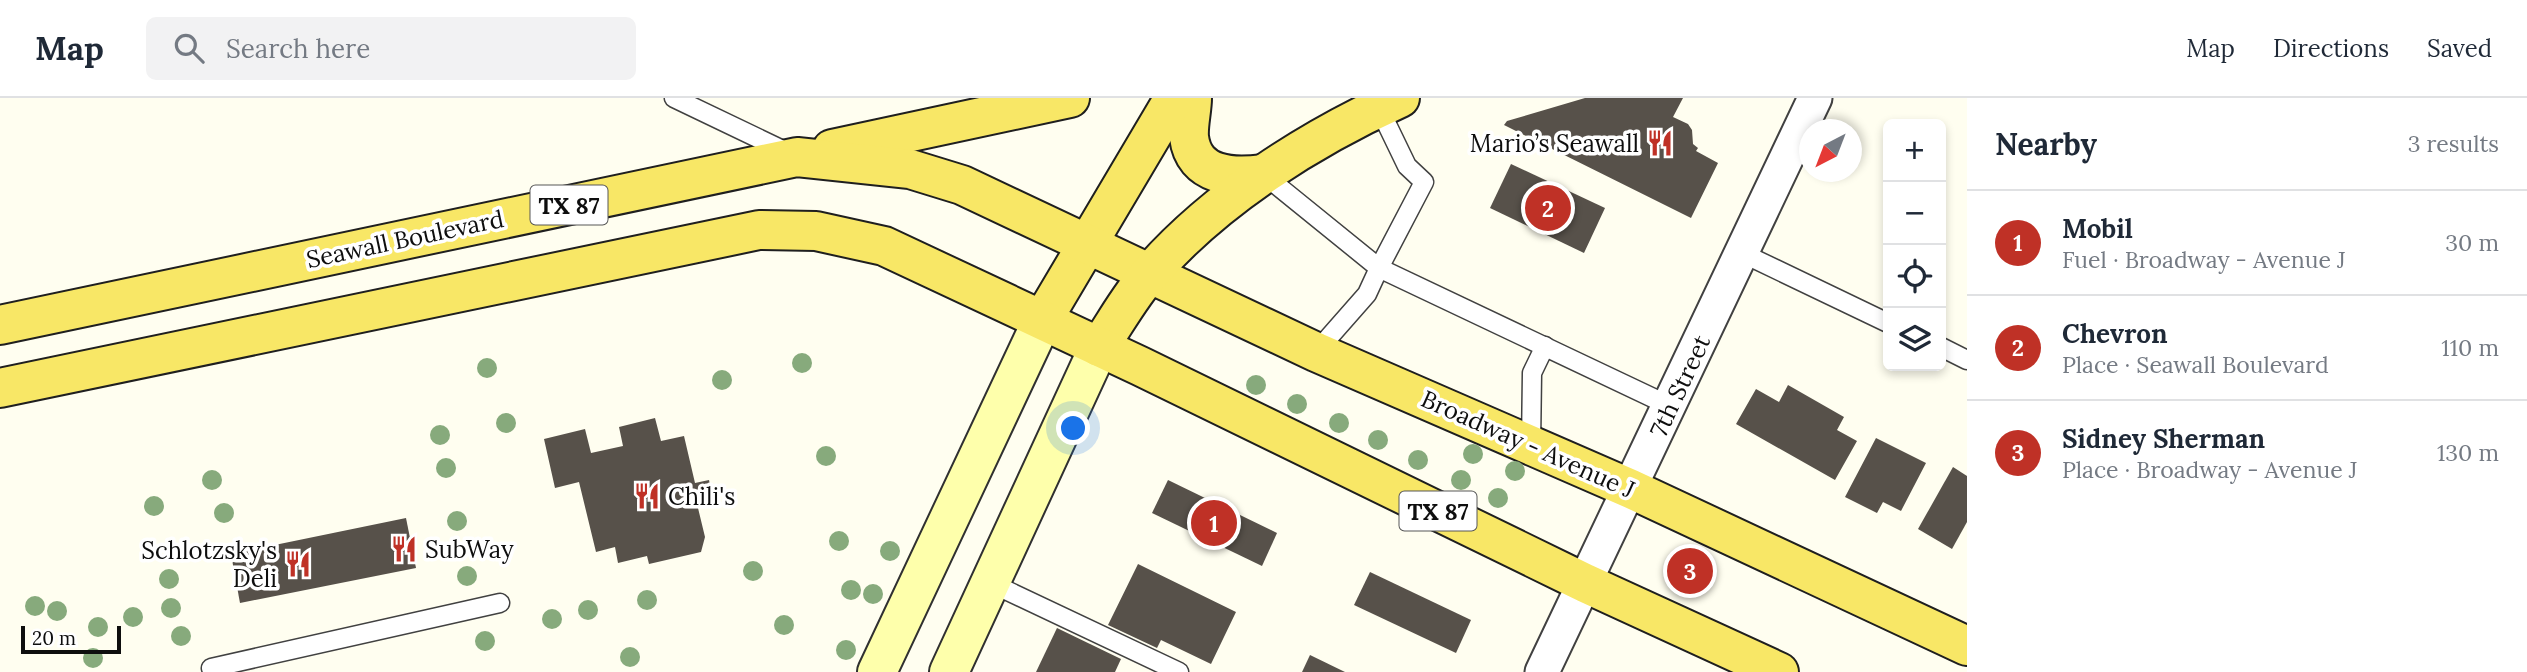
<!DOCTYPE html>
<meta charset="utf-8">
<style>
:root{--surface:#fff;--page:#f2f2f3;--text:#1f2937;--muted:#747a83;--line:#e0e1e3;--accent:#bf3126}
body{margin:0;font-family:Lora,serif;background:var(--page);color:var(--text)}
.controls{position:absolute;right:21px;top:21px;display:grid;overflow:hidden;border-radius:10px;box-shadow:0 4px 10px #0003}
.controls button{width:63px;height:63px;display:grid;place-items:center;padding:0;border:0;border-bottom:2px solid var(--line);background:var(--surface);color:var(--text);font:35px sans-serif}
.compass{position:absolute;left:1799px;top:21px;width:63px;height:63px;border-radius:50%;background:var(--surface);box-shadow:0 4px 10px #0003;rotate:222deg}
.scale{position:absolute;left:21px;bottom:18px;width:100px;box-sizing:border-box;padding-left:7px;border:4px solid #0e0e0e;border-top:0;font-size:19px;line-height:24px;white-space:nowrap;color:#0e0e0e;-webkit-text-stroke:5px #fff;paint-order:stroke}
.you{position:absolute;left:1074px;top:331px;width:24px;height:24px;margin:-18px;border:5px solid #fff;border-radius:50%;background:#1a73e8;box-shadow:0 0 0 10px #1a73e833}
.badge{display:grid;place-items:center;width:46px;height:46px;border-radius:50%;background:var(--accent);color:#fff;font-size:23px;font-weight:700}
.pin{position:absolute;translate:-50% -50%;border:4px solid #fff;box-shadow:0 2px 7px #0006}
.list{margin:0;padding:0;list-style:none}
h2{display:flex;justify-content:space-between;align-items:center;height:91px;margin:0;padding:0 28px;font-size:30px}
h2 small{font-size:23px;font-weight:400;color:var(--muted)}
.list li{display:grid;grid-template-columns:46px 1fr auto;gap:21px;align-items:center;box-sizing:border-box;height:105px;padding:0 28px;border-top:2px solid var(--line)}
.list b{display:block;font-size:26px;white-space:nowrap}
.list p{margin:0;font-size:23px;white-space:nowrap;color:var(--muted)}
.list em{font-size:23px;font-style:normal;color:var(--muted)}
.icon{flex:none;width:38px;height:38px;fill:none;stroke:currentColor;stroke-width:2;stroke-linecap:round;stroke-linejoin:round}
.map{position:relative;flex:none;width:1967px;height:574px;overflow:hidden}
header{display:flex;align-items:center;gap:42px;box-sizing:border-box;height:98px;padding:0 35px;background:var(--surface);border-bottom:2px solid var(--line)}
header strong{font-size:33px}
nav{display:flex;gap:38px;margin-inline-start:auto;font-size:24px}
.search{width:490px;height:63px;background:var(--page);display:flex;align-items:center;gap:18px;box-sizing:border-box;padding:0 24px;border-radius:10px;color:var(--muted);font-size:26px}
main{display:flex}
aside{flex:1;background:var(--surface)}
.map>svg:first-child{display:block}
</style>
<header>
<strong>Map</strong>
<div class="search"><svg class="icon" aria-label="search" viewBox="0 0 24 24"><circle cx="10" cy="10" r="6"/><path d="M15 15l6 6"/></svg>Search here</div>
<nav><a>Map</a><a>Directions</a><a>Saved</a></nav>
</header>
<main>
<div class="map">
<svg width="1967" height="574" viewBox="0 0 1967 574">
<rect width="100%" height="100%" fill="#fffef0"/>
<!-- building -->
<g fill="#57514a">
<path d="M1585,0h98l-10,19 15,7 4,6 1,14 5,4 -2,3 22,12 -27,55 -187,-93 3,-4z"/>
<path d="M1511,66l94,44 -21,45 -94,-45z"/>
<path d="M1788,287l56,32 -7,13 20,11 -22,39 -99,-56 20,-35 23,13z"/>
<path d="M655,320l6,23 23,-5 11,47 14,-3 5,24 -16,4 7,29 -4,15 -52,12 -2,-8 -29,7 -3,-16 -19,5 -17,-70 -24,6 -11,-49 41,-10 6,24 32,-7 -4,-19z"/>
<path d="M1876,340l50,25 -25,48 -18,-9 -6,11 -32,-16z"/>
<path d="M1953,369l14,9v46l-15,27 -34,-20z"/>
<path d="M1168,382l109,53 -15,33 -110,-53z"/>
<path d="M406,420l10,50 -176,35 -9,-49z"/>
<path d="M1138,466l98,48 -25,52 -50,-24 -4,8 -49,-23z"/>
<path d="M1370,474l101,48 -15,33 -102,-48z"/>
<path d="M1057,530l64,31 -6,13h-79z"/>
<path d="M1310,557l35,17h-43z"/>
</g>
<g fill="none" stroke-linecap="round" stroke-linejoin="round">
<!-- lane casing -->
<g stroke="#414141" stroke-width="21">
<g id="lane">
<path d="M674,0l117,56"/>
<path d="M1263,76l116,94 45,-86 -17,-16 -28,-58"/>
<path d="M1742,155l146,70"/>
<path d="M1941,249l26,13"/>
<path d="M1316,254l51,-58 12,-26 291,138"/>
<path d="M1531,347l1,-72 13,-27"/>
<path d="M991,485l188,89"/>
<path d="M211,570l289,-65"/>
</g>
</g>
<!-- street casing -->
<g stroke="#414141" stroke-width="37">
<path id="street" d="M1542,574l273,-574"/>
</g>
<!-- secondary casing -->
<g stroke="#303030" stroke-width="42">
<g id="secondary">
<path d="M877,574l166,-353"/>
<path d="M949,574l150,-325"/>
</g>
</g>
<!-- primary casing -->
<g stroke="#1f1f1f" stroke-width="42">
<g id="primary">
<path d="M1192,0c0,12 -4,27 -3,39 5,40 44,41 74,37"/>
<path d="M832,51l238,-51"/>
<path d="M1043,221l131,-221"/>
<path d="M0,227l797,-168 113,12 52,16 354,167 315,137 336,157"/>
<path d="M1099,249c17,-25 32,-53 52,-75 65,-74 160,-134 249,-174"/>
<path d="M0,290l759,-158 57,1 68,15 256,120 445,217 194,89"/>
</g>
</g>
<!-- lane -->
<use href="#lane" stroke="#fff" stroke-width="18"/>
<!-- street -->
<use href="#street" stroke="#fff" stroke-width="33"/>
<!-- secondary -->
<use href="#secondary" stroke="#feffab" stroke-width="38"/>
<!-- primary -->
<use href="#primary" stroke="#f8e766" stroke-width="38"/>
</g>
<!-- trees -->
<g fill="#87aa7c">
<circle cx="802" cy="265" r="10"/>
<circle cx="487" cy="270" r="10"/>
<circle cx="722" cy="282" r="10"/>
<circle cx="1256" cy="287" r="10"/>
<circle cx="1297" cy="306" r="10"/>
<circle cx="506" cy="325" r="10"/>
<circle cx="1339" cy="325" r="10"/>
<circle cx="440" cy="337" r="10"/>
<circle cx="1378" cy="342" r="10"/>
<circle cx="1473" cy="356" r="10"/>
<circle cx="826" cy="358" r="10"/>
<circle cx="1418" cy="362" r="10"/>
<circle cx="446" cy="370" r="10"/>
<circle cx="1515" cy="373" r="10"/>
<circle cx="212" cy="382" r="10"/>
<circle cx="1461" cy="382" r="10"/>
<circle cx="1498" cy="400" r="10"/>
<circle cx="154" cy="408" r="10"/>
<circle cx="224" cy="415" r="10"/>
<circle cx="457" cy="423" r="10"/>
<circle cx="839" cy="443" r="10"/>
<circle cx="890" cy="453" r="10"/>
<circle cx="753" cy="473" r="10"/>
<circle cx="467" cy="478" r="10"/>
<circle cx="169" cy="481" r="10"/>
<circle cx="851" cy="492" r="10"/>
<circle cx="873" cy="496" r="10"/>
<circle cx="647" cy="502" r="10"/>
<circle cx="35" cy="508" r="10"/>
<circle cx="171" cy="510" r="10"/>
<circle cx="588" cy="512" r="10"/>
<circle cx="57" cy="513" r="10"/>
<circle cx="133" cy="519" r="10"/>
<circle cx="552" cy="521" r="10"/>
<circle cx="784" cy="527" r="10"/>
<circle cx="98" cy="529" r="10"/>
<circle cx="181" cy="538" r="10"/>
<circle cx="485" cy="543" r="10"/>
<circle cx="846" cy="552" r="10"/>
<circle cx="630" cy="559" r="10"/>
<circle cx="93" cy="560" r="10"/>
</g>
<!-- icons -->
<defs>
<g id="restaurant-bare" transform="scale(2.1)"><path d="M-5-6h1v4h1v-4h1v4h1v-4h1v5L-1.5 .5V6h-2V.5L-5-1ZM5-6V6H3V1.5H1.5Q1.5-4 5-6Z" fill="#bf3126" stroke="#fff" stroke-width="2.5" paint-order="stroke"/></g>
</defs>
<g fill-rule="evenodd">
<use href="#restaurant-bare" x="1660" y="45"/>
<use href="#restaurant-bare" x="647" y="398"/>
<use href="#restaurant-bare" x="404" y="451"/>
<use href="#restaurant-bare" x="298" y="466"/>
</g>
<g text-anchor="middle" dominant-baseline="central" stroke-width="7" stroke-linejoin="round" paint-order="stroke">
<!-- shield labels -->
<g fill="#fff" stroke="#565656" stroke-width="2">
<rect x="530.5" y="87.5" width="77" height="39" rx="5"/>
<rect x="1399.5" y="393.5" width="77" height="39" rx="5"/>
</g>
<g font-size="23" font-weight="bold" fill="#0e0e0e">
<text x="569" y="107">TX 87</text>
<text x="1438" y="413">TX 87</text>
</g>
<!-- poi labels -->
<g font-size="24" fill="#0e0e0e" stroke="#fff" text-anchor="end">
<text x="1639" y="45">Mario’s Seawall</text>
<text x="668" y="398" text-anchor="start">Chili's</text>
<text x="425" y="451" text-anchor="start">SubWay</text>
<text x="277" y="452">Schlotzsky's<tspan x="277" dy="28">Deli</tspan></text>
</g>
<!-- street labels -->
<g font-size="24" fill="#0e0e0e" stroke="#fff">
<text transform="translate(405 141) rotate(-12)">Seawall Boulevard</text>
<text transform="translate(1680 288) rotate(-65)">7th Street</text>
<text transform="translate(1528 346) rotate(24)">Broadway - Avenue J</text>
</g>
</g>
</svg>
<div class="controls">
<button>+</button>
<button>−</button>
<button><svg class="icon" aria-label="locate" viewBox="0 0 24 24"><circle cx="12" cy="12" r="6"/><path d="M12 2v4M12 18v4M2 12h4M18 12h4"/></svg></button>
<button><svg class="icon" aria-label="layers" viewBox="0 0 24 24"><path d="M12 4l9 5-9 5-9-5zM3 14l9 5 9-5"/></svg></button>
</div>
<svg class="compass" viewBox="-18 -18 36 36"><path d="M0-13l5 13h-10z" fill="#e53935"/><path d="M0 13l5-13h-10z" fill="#747a83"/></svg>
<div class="scale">20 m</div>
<div class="you"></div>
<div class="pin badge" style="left:1214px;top:425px">1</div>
<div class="pin badge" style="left:1548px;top:110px">2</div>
<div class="pin badge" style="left:1690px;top:473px">3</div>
</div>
<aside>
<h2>Nearby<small>3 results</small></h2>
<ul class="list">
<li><span class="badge">1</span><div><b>Mobil</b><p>Fuel · Broadway - Avenue J</p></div><em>30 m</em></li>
<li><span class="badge">2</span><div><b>Chevron</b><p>Place · Seawall Boulevard</p></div><em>110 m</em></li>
<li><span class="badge">3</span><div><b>Sidney Sherman</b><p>Place · Broadway - Avenue J</p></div><em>130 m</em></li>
</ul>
</aside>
</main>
